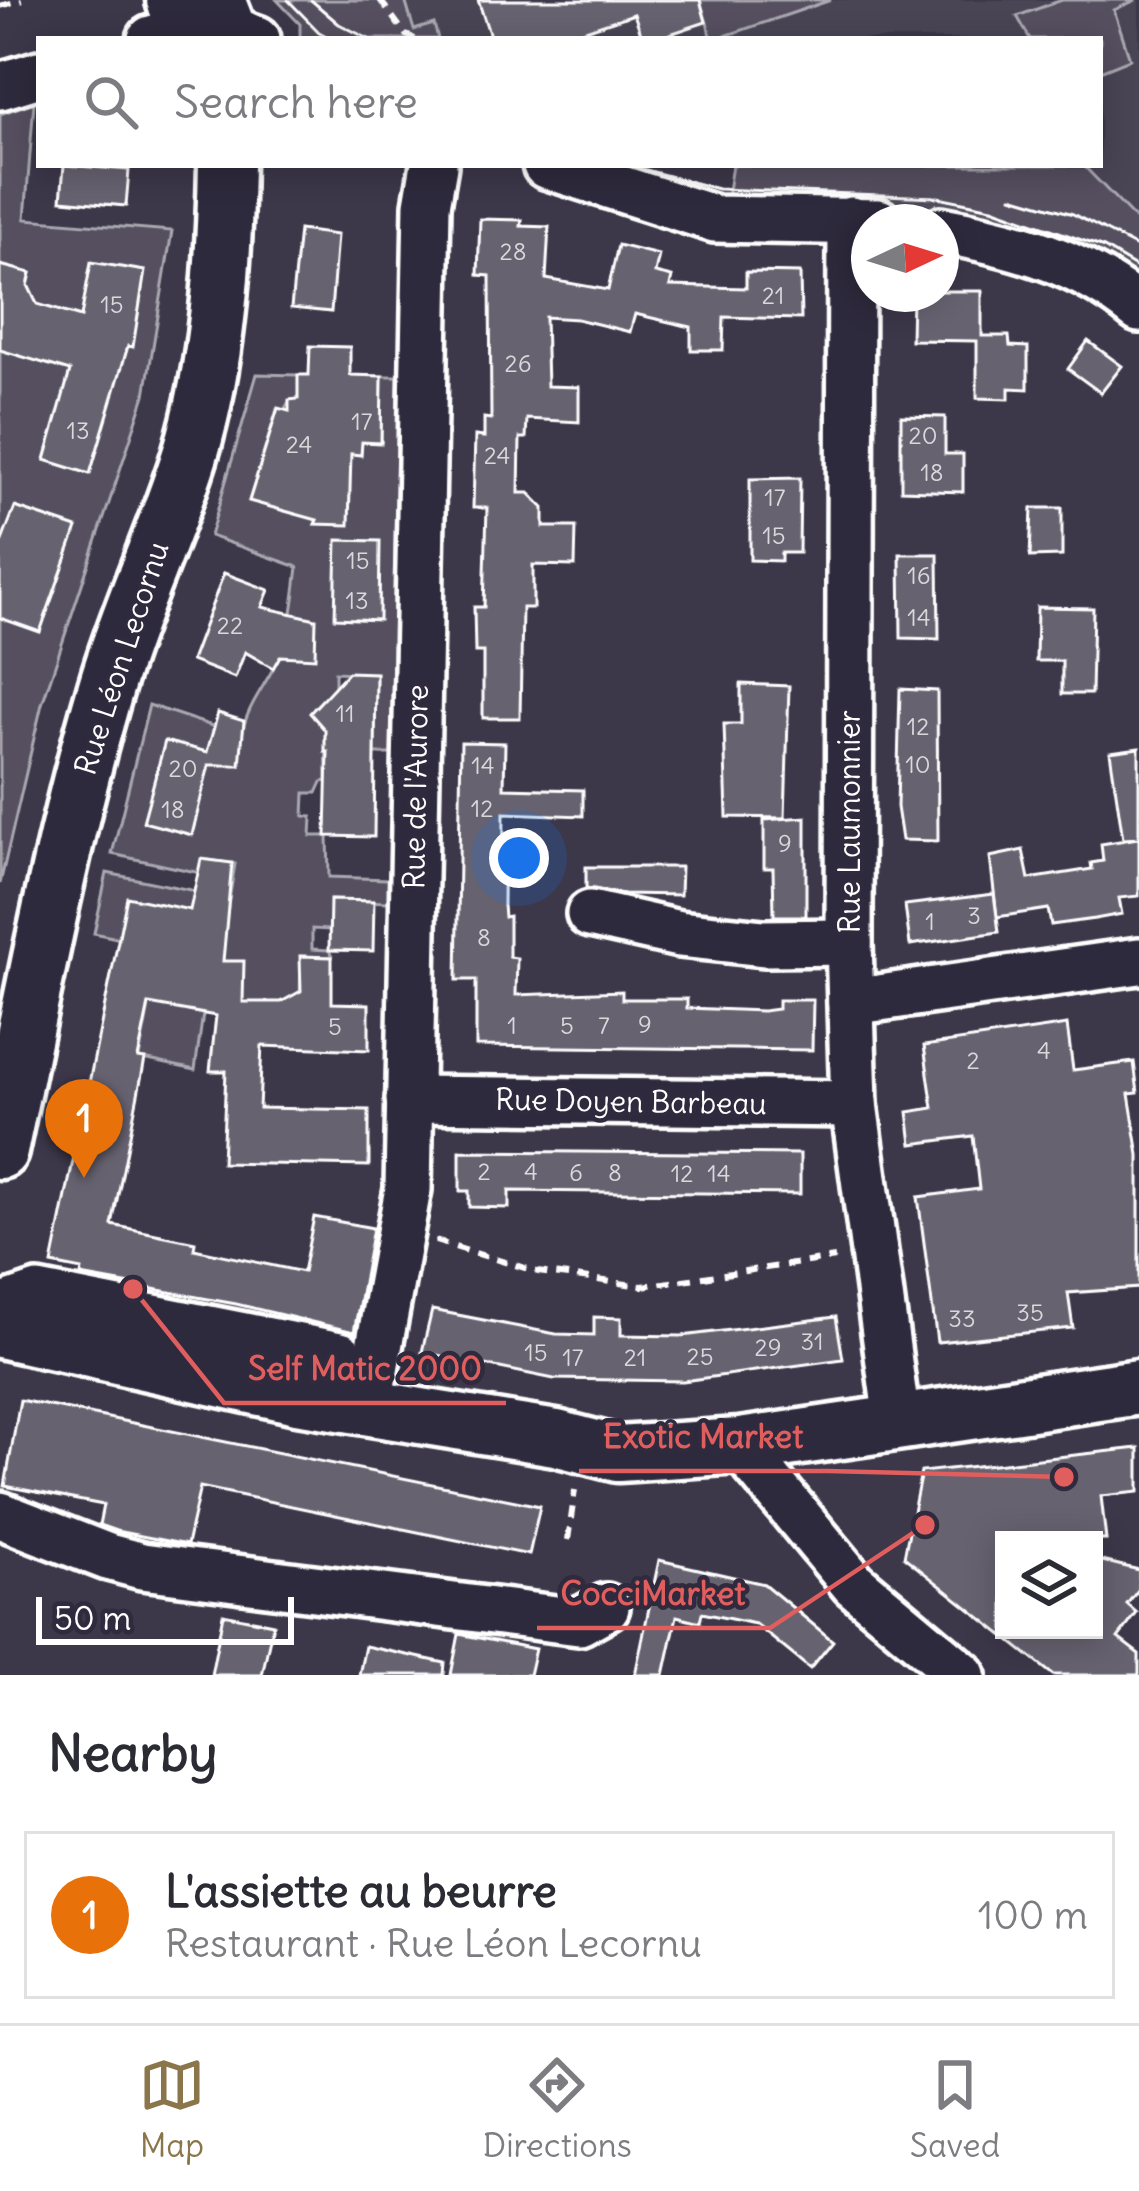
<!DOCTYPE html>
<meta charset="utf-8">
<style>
:root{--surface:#fff;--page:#f2f2f3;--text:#2b2b33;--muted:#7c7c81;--line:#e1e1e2;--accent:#8a764a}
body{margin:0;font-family:Delius,sans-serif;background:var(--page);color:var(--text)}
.controls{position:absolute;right:36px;bottom:36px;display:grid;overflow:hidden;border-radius:0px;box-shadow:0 6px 30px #0003}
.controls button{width:108px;height:108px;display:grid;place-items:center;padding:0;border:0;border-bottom:3px solid var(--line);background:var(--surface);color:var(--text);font:60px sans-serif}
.compass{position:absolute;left:851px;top:204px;width:108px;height:108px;border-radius:50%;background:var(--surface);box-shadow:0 6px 30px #0003;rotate:86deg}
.scale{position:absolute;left:36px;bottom:30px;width:258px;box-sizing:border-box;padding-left:12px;border:6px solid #fff;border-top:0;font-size:33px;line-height:42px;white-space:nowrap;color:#fff;-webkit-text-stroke:9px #2f2a3d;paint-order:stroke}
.you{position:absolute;left:519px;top:858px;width:42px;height:42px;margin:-30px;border:9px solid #fff;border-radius:50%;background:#1a73e8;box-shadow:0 0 0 18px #1a73e833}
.badge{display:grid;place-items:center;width:78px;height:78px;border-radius:50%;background:var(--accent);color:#fff;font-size:39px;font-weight:700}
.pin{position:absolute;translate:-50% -99px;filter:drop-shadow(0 3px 6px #0008)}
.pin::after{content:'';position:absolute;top:63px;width:42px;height:36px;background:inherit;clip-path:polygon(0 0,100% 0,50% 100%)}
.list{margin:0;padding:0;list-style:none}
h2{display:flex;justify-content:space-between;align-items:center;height:156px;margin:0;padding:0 48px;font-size:51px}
h2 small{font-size:39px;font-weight:400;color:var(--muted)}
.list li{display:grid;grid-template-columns:78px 1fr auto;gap:36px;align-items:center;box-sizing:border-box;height:168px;margin:0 24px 24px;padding:0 24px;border:3px solid var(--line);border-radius:0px}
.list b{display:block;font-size:45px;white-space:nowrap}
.list p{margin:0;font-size:39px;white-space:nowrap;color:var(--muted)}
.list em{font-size:39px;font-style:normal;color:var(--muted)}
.icon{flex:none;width:66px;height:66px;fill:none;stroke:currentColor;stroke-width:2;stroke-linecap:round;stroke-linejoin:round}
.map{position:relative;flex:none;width:1139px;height:1675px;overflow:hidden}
.search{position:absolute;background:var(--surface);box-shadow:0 6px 30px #0003;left:36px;right:36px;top:36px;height:132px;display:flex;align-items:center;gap:30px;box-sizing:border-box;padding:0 42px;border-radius:0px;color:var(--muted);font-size:45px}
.sheet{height:348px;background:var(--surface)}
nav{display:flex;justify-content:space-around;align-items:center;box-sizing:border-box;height:168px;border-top:3px solid var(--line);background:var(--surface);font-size:33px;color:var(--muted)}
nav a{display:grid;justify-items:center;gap:6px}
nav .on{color:var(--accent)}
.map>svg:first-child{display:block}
</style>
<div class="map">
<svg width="1139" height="1675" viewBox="0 0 1139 1675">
<rect width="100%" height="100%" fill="#3c3749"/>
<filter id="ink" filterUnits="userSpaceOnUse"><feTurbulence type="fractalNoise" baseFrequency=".00833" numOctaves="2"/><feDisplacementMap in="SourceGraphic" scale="24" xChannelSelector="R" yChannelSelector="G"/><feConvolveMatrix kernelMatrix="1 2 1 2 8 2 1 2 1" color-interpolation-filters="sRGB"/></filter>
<g filter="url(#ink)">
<!-- built -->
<path fill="#494455" d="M326,0h813v236l-207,-63 -191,-8h359v-126h-709z"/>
<!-- green -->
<g fill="#555060" stroke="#aaa8b0" stroke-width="3" fill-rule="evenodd">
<path d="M277,0h128l9,30 20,-6 4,15h-138v-15z"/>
<path d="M700,0h131l-115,39h-4z"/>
<path d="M1062,0h74l-22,10 16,49 -30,12v-32h-70l-13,-23z"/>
<path d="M34,102l-9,117 147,12 -27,164 -103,309 -42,180v-534l35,10 14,-52 -24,-8 6,-27 -31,-8v-151zM63,399l26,74 -44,-14z"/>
<path d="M732,165h351l56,58v70l-189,-80 -45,-7 -179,-2z"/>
<path d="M257,374l41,1 3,26 -11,-1 -6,10 -7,-1 -28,92 46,13 29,-128 37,68 1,-12 19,1 1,-67h16l-7,378h-16l1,-80 -41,-2v27l-13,1 -8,8v10l12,11 1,52 -5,1 -5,11h-12l-1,23 8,1 -1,19h17l1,41 59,2v23l-57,-2 -1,30 -18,-1v20l17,1 3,7 -31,-1 -1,46 -49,36 -37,-1 8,-76 -128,-28 13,-60 93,19 27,20 8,-48 -27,-4 -3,14 -93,-20 37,-149 93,31c3,-28 24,-51 36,-77 14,-28 16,-61 20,-92l-88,-31zM165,742l46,11 -19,82 -48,-13z"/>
<path d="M154,981l34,30 15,3 -8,56 -56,-12z"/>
</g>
<!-- building -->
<g fill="#666270" stroke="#fff" stroke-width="3">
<path d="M478,0h222l6,22 -51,17h-12l-9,-25 -76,25h-67z"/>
<path d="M64,165l65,5 -3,36 -65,-6z"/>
<path d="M480,219l42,1 -1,6 28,1 -3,52 62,11 10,-45 41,10 -4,18 17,4 -2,9 76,2v-16l54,1 1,46 -77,-2 -1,33h-32v-23l-56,-13 -5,18 -53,-13 -32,-2 2,69 32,1v35l-52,-3 -1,19h-6l-1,55h10l15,15v19h32l-1,39 -42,-1v43h-11l-2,110h-37v-66h-8l-1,-45h10l3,-99h-14l2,-72 9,1v-19l7,1 -1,-143 -12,-1z"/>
<path d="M299,230l38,5 -6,77 -40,-4z"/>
<path d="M91,262l54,9 -12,76 -5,-1 -38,128 -45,-14 25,-89 -70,-21v-85l31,8 -3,12 9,19 44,13z"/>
<path d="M941,291h41v45h27l1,10 18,1v42l-19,-1v11l-32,-1v-57l-66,-1 1,-46z"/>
<path d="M1088,341l34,25 -21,27 -33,-24z"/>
<path d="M310,346l40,1v28l32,1 -1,67 -19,-1 -1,13 -10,-1 -2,71 -34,-1 2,-4 -68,-19 29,-93 11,3v-11l9,-1v-24h11z"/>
<path d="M901,416l44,1v37h18v38l-62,-2z"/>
<path d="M800,478l-1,75h-18v8l-31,-1v-81z"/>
<path d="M15,507l62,21 -37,104 -40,-14v-72z"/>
<path d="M1032,508h30v48l-32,1z"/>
<path d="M337,540l43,1 -1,79 -44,-2z"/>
<path d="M900,554h38l1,85 -38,-1z"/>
<path d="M224,573l45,17 -7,17 54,12 -1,39 -35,-2 -7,12 -28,-16 -10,26 -44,-17z"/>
<path d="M1037,607l56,1 -2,86h-29v-33h-26z"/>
<path d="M348,672l28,1 -2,164 -48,-1 2,-84h-3v-22l-15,-17z"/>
<path d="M741,684l48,2 -4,132 -58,-1 -3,-93h17z"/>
<path d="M900,689l37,2 1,150 -36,-1 -5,-33z"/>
<path d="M218,713l26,8 -4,44h-31l-17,70 -49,-13 22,-81 42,11z"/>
<path d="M461,742l44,1 -1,45 79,2v26l-79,-3 -1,92 1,12 5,-1v41l8,1 -1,37 106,-4v8h65v9l76,3 15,-2v-9h35l-1,50 -336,-4v-66h-19z"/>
<path d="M1139,748v148l-20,2 3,16 -27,5 -44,6 -3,-16 -51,8 -7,-60 33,-7 6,29 63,-10 -1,-6 12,-2 -2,-17 37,-6 -15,1 -13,-87z"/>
<path d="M806,817v99h-32l-1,-48h-9v-48z"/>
<path d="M201,859l31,4 -9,98h21l-1,41h38l20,-11 -1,-35 32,1v46l37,1v46l-107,-4 -3,62 110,2v56l-147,-3 4,-92h-16l6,-55 -67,-12 -11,54 7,1 -33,166 83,17 -1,7 109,23 11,-55 59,11 -19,104 -118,-28 -155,-28 1,-6 -30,-6 75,-367 63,13z"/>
<path d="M586,867h95l-1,28 -56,-1 -38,-6z"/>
<path d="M994,894l5,38 -89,13 -5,-40z"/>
<path d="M330,900l44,1 -1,50 -44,-1z"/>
<path d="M1067,1025l6,45 61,-8 4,31 -9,1 10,61v133l-71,5 5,35 -136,14 -19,-145 61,-8 -6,-53 -61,8 -4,-32 25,-4 -9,-62z"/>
<path d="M460,1151l340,3v40l-291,-3v17l-40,-1v-16h-9z"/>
<path d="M432,1310l124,24 38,1v-18l27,1v17l61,1 154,-19 7,42 -160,22 -129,-2 -132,-27z"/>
<path d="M20,1400l520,106 -11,49 -329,-68 -13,58 -71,-14 -17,-6 4,-20 -98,-19z"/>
<path d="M1139,1448v44l-38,4 5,44h-102v90h90v-71l45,11v19l-12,15 10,9 -19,25 21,16v21h-86l-149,-118 17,-85z"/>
<path d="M659,1560l105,24 69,57 -23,28 -55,-45 -53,-11 -2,9 -23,-6 -13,59h-29z"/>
<path d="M223,1614l50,10 -11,51h-51z"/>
<path d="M459,1634l76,15 -6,26h-78z"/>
<path d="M365,1646l80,17 -1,12h-85z"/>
</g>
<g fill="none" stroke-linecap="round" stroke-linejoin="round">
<!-- minor casing -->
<g stroke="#fff" stroke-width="54">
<g id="minor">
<path d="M151,39c39,-12 68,-15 106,0"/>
<path d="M0,86l39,-12"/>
<path d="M546,165l169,54 163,3"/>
<path d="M851,220l-2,722 5,162 43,317"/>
<path d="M941,230c73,13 140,31 198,79"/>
<path d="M590,914l89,20 85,9 85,-1"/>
<path d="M851,1002l288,-41"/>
<path d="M409,1099l445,5"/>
<path d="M0,1308l38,-13 302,60 28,52"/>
<path d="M368,1407l40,-218 19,-984 7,-40"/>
<path d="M740,1446l114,138 109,91"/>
<path d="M0,1515l108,42 34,9 437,56 27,-15"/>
</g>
</g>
<!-- major casing -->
<g stroke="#fff" stroke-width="63">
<g id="major">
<path d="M174,0l16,39"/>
<path d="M217,0l11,28v11"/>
<path d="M0,1151c33,-155 61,-312 106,-464 23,-79 60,-154 84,-232 28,-93 34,-193 36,-290"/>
<path d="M0,1330l297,66 259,42 62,16 122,-8 399,-59"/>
</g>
</g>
<!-- path -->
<g stroke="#fff" stroke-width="6" stroke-dasharray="12 9" stroke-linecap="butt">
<path d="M380,0l26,35 9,4"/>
<path d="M0,6l22,-6"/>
<path d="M435,1241l103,31 104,14 193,-28"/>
<path d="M568,1540l7,-50"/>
</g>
<!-- minor -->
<use href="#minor" stroke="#2f2a3d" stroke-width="45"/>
<!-- major -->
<use href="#major" stroke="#2f2a3d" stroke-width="54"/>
<!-- tram -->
<g stroke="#fff" stroke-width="3">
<path d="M288,0l31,32 13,7"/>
<path d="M311,0l28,24 30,15"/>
<path d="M627,165l91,24 220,8 54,11 112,40 35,21"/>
<path d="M1012,196l61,18 66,34"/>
</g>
</g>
</g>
<g text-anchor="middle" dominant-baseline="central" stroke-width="9" stroke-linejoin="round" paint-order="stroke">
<!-- number labels -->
<g font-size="24" fill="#d9d8db">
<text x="513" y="251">28</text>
<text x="773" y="295">21</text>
<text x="112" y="304">15</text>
<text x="518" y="363">26</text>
<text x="362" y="421">17</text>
<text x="78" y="430">13</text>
<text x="923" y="435">20</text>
<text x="299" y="444">24</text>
<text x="497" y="455">24</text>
<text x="932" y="472">18</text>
<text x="775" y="497">17</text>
<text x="774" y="535">15</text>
<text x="358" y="560">15</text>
<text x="919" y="575">16</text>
<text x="357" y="600">13</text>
<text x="919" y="617">14</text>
<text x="230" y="625">22</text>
<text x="345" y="713">11</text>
<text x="918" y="726">12</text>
<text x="918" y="764">10</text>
<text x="483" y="765">14</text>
<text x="183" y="768">20</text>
<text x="482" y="808">12</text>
<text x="173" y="809">18</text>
<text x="785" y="843">9</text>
<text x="974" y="915">3</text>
<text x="930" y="921">1</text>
<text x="484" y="937">8</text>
<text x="645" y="1024">9</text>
<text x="512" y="1025">1</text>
<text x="567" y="1025">5</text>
<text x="604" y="1025">7</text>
<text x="335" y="1026">5</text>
<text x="1044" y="1050">4</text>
<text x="973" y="1060">2</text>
<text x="484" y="1171">2</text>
<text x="531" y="1171">4</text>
<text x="576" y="1172">6</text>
<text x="615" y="1172">8</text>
<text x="682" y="1173">12</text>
<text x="719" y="1173">14</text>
<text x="1030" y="1312">35</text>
<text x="962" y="1318">33</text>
<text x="812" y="1341">31</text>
<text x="768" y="1347">29</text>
<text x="536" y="1352">15</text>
<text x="700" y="1356">25</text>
<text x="573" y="1357">17</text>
<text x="635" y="1357">21</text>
</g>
<!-- street labels -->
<g font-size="30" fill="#fff" stroke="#2f2a3d">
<text transform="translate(121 658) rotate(-72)">Rue Léon Lecornu</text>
<text transform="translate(415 787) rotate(-89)">Rue de l'Aurore</text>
<text transform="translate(849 822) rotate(-90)">Rue Laumonnier</text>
<text transform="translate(631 1101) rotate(1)">Rue Doyen Barbeau</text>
</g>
</g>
<!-- callouts -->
<path fill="none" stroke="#e05e5e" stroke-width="4.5" d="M133 1289L224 1403H506M1064 1477L828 1471H579M925 1525L770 1628H537"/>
<g fill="#e05e5e" stroke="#2f2a3d" stroke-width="4.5">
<circle cx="133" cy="1289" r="12"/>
<circle cx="1064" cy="1477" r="12"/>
<circle cx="925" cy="1525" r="12"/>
</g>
<g font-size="33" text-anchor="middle" font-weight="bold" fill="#e05e5e" stroke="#2f2a3d" stroke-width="9" stroke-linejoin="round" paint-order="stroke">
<text x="365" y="1380">Self Matic 2000</text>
<text x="703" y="1448">Exotic Market</text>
<text x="653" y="1605">CocciMarket</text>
</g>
</svg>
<div class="controls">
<button><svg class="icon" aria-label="layers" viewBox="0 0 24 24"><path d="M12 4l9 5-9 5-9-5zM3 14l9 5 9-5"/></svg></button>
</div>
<svg class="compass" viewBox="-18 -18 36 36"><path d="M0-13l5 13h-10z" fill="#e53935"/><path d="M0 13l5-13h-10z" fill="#7c7c81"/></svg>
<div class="scale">50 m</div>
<div class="you"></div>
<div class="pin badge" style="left:84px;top:1178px;background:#e8710a">1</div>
<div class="search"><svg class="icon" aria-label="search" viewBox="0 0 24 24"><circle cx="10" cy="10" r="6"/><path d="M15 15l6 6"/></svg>Search here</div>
</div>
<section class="sheet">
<h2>Nearby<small></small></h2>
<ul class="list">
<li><span class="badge" style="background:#e8710a">1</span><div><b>L'assiette au beurre</b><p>Restaurant · Rue Léon Lecornu</p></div><em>100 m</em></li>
</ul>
</section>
<nav>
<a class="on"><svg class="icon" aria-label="map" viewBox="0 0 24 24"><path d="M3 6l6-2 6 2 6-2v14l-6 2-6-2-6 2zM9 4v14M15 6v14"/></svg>Map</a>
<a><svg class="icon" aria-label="directions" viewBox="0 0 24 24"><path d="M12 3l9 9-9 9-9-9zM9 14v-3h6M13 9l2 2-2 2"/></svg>Directions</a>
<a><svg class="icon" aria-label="saved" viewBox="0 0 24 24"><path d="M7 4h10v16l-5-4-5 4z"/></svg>Saved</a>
</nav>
